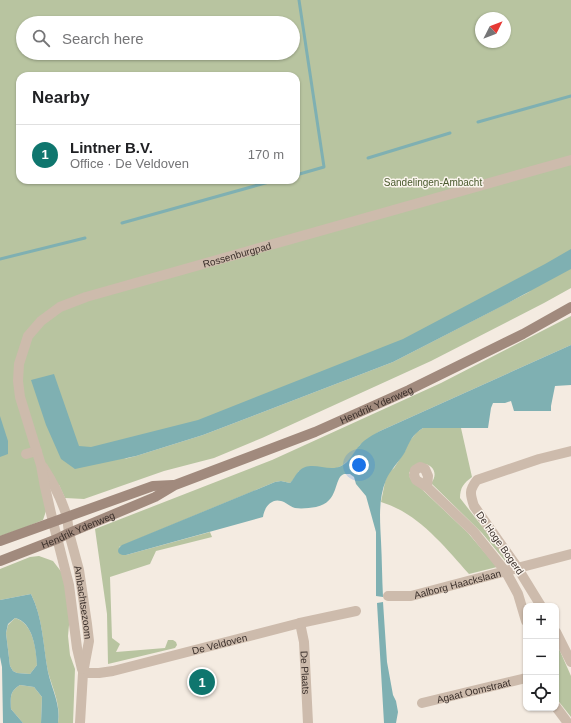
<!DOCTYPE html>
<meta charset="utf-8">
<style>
:root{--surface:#fff;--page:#f6f6f6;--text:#202124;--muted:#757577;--line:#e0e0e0;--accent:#0f766e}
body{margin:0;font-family:Arial,sans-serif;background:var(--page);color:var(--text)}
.controls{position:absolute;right:12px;bottom:12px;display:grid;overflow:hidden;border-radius:8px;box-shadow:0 1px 3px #0004}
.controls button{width:36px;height:36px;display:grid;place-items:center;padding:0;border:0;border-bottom:1px solid var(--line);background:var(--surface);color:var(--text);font:20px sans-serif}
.compass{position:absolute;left:475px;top:12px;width:36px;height:36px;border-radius:50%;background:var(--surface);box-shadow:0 1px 3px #0004;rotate:48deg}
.you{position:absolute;left:359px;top:465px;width:14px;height:14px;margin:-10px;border:3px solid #fff;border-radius:50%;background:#1a73e8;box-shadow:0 0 0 6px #1a73e833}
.badge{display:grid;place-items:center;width:26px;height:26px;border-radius:50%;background:var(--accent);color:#fff;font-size:13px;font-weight:700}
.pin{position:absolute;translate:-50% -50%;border:2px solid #fff;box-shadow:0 1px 4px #0006}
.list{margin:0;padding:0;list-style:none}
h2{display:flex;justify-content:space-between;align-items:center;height:52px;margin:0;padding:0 16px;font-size:17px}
h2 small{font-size:13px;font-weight:400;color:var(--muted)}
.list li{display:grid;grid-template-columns:26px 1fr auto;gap:12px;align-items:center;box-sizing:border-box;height:60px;padding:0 16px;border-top:1px solid var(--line)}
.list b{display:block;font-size:15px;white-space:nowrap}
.list p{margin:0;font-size:13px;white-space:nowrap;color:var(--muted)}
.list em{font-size:13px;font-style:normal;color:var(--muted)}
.icon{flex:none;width:22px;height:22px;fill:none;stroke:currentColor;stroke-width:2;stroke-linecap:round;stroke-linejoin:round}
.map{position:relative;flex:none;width:571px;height:723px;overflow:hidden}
.search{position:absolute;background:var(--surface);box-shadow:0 1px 3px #0004;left:16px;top:16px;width:284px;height:44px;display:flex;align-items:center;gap:10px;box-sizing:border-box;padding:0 14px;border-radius:22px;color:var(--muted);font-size:15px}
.panel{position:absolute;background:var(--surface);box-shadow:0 1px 3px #0004;left:16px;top:72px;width:284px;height:112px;border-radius:12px}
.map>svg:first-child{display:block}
</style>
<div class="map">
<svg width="571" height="723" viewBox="0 0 571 723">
<rect width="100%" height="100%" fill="#f4ebe1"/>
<!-- green -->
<g fill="#b8c4a0" fill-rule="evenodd">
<path d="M0,0h571v288l-27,15 -113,58 -169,77 -48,20 -50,13 -80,28 -19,-1 -6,-13 -16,6 4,17 -4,12 -22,9 -21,7zM481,18h24v24h-24zM23,23h270v30h-270zM20,76h276v104h-276zM531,291l-138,71 -190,73 -67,21 -12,3z"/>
<path d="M571,316v29l-191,86 -20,14 -10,14 -7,6 -8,4 -7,-1 -29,3 -5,8 -4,4 -9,-2 -6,1 -156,65 7,8 84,-23 2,5 -56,14 -6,13 -40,13 2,61 8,6 -4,8 49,-4 3,-8h5l3,2 1,3 -2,3 -67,16 -1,-50 -12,-85 177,-69 169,-77z"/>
<path d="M423,428h38l11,49c-8,6 -12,10 -12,21l49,63 -3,1 -24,-29 -51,-50c12,-14 -9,-29 -22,-10l1,5 58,55 29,34 -28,7c-25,-28 -51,-61 -88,-72l4,-20 3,-9 6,-5 11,-17 3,-8 9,-11z"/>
<path d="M39,556l14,5 10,13 7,40 -2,22 2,19 5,14 -2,54h-15c3,-18 -5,-33 -10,-51 -5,-26 -5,-54 -17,-78l-31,6v-31l30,-12z"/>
<path d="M15,618c18,5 21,30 22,47l-7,9 -13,-1 -4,-2 -3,-5 -4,-33 2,-8z"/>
<path d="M556,642l15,34v41l-15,-19z"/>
<path d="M20,685l14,2 8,10 -1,26h-18l-12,-14c0,-12 -2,-17 9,-24z"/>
</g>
<!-- water -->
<g fill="#7fb0b2" fill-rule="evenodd">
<path d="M571,249v20l-63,34 -115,59 -190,73 -67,21 -61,13 -14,-10 -15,-34 -15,-45 23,-6 25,72 12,1 107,-27 205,-81 142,-75z"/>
<path d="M571,345v40l-16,1 -4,20v5h-37l-3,-10 -6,2h-12l-2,5 -3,20h-65c-11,7 -13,13 -18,24 -6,10 -15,18 -19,28 -8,19 -6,41 -5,61 1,19 1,37 2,56l-7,-1v-64l-10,-36 -10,-12 -2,-7 -4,-3c0,0 -5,0 -6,0 -11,4 -4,28 -28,33 -7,1 -14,2 -21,1 -6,-2 -9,-6 -14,-7 -10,-3 -17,7 -18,16l-137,38c-8,1 -11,-5 -4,-10l153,-63 6,-1 9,2c4,-4 5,-8 9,-12 12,-12 29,2 42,-5 9,-4 12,-14 19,-21 5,-6 13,-10 20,-14z"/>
<path d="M0,416l8,25v13l-8,3z"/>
<path d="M31,594c12,24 12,51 17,78 4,18 13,33 10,51h-17l1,-26 -8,-10 -14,-2c-11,7 -9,12 -9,24l12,14h-20l-1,-56 -2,-10v-57zM15,618c18,4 21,31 22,47l-7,9 -13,-1 -4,-2 -3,-5 -4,-33 2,-9z"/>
<path d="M383,602l4,60 6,33 3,6 2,11 -2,11h-12l-7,-120z"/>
</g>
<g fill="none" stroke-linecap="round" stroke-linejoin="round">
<!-- stream -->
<g stroke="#7fb0b2" stroke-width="3">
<path d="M478,122l93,-26"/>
<path d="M368,158l82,-25"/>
<path d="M296,175l28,-8 -25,-167"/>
<path d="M122,223l154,-43"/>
<path d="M0,259l85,-21"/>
</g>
<!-- minor -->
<g stroke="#cdbbac" stroke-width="10">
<path d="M26,454l11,-3"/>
<path d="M43,467c11,17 18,30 24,50"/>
<path d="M427,487l1,-11 -3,-7 -5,-2 -5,3 -1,5 2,5 11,7 47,45 32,40 12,22 8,27"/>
<path id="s1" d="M53,522l-8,-35 -4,-22 -21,-68 -2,-16 1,-17 9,-28 13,-15 19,-14 26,-10 485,-137"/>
<path id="s2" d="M388,596h23l160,-42"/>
<path d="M541,606l-24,-39 -43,-61c-4,-12 -5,-16 3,-26l62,-21 32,-8"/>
<path id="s3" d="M300,623l4,19 4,81"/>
<path d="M556,632l15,30"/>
<path id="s4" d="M83,673h16l14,-2 187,-48 56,-12"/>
<path id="s5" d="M422,703l104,-25"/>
<path d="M556,707l12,16"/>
</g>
<!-- tertiary -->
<g stroke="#cdbbac" stroke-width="10">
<path id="s6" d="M67,517l2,16 10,37 8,54 2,17 -6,32 -3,50"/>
<path d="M53,522l16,63 8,63 5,21"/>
</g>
<!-- secondary -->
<g stroke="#a18a7d" stroke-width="10">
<path d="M0,541l153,-55 20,-1"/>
<path id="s7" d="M0,561l57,-22 12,-6 86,-36 20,-12 140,-53 94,-42 114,-56 48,-27"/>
</g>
</g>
<g text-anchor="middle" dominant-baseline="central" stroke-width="3" stroke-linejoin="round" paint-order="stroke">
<!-- park labels -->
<g font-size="10" fill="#4a5a2e" stroke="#fbf5ee">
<text x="433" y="182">Sandelingen-Ambacht</text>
</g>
<!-- street labels -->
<g font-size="10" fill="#3b302b" stroke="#fbf5ee">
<text stroke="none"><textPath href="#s1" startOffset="420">Rossenburgpad</textPath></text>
<text stroke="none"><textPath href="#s7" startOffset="408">Hendrik Ydenweg</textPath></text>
<text stroke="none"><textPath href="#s7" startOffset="84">Hendrik Ydenweg</textPath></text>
<text transform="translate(500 543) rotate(55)">De Hoge Bogerd</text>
<text stroke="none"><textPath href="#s2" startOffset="71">Aalborg Haackslaan</textPath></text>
<text stroke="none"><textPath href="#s6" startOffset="87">Ambachtsezoom</textPath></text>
<text stroke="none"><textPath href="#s4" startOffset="140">De Veldoven</textPath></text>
<text stroke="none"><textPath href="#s3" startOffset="50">De Plaats</textPath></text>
<text stroke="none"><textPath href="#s5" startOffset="53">Agaat Oomstraat</textPath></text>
</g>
</g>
</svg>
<div class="controls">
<button>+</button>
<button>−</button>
<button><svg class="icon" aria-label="locate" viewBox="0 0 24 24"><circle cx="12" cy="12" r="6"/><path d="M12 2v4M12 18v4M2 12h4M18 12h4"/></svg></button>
</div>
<svg class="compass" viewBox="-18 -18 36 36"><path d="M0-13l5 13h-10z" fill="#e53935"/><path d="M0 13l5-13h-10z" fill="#757577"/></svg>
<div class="you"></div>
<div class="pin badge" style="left:202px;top:682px">1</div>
<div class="search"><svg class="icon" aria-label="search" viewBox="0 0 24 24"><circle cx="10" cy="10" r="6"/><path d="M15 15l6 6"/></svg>Search here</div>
<section class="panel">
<h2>Nearby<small></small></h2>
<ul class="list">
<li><span class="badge">1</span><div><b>Lintner B.V.</b><p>Office · De Veldoven</p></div><em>170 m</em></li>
</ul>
</section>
</div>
